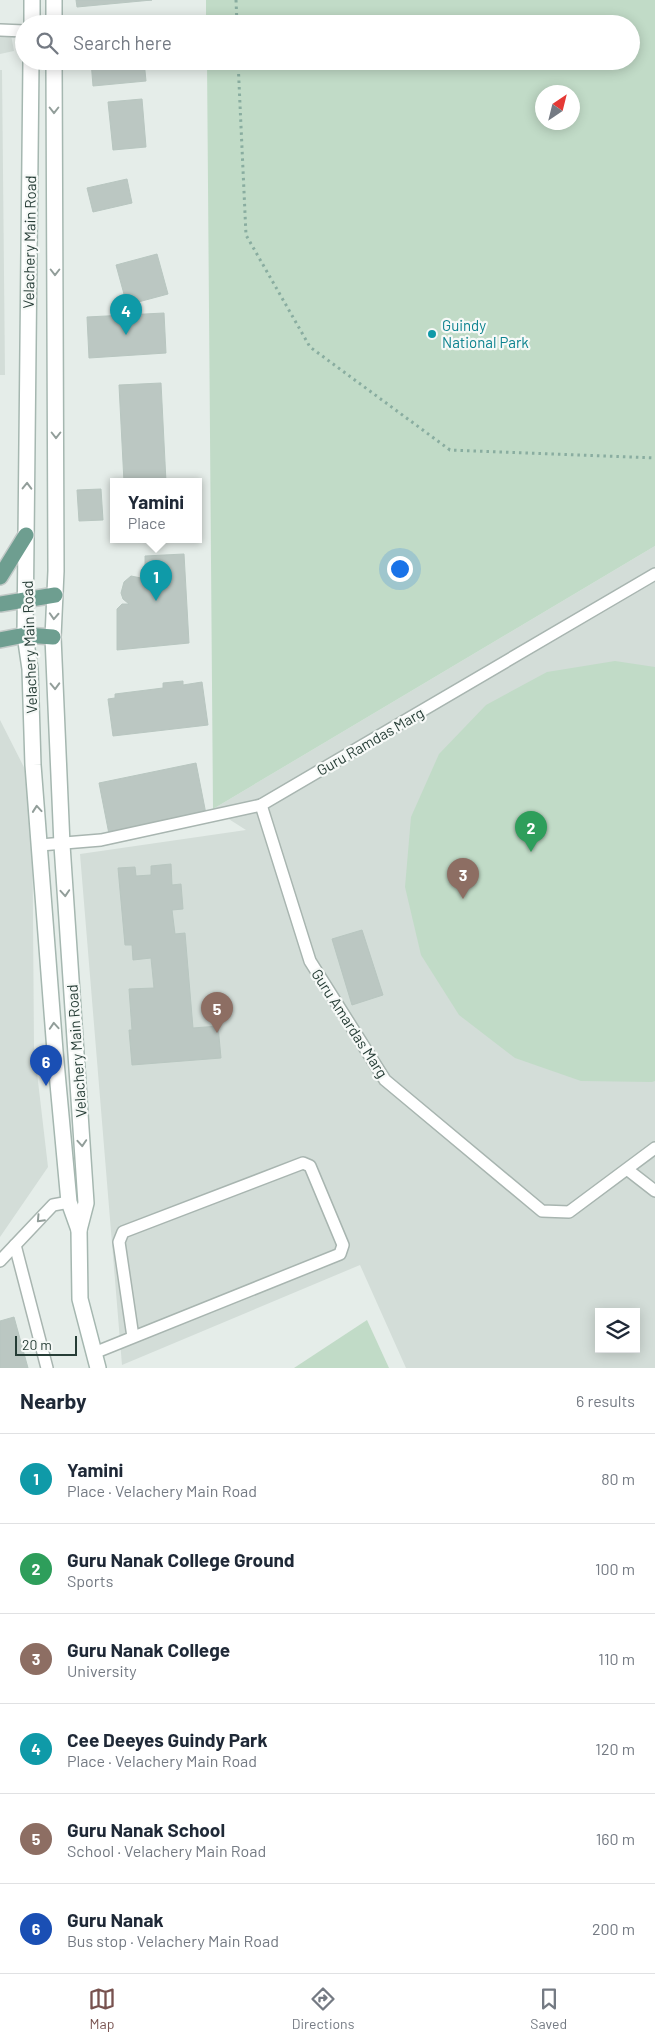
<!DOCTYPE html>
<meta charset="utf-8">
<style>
:root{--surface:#fff;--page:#f2f2f3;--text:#1f2937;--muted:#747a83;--line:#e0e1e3;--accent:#78524f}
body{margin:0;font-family:Barlow,sans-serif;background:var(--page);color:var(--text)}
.controls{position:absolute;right:15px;bottom:15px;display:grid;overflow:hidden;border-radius:0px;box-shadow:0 2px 12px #0003}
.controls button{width:45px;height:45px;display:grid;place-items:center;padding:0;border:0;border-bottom:1px solid var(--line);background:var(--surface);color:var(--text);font:25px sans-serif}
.compass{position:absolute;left:535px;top:85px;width:45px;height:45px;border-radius:50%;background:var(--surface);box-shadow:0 2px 12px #0003;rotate:35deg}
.scale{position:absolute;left:15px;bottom:12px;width:62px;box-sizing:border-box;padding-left:5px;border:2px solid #263d36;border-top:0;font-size:14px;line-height:18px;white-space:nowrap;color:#263d36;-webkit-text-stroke:4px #f6f9f7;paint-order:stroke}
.you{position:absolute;left:399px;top:568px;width:18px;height:18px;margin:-12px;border:4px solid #fff;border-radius:50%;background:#1a73e8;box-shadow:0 0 0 8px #1a73e833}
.badge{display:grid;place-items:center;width:32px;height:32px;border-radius:50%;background:var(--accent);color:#fff;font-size:16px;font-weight:700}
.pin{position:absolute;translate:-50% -41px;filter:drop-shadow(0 1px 2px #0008)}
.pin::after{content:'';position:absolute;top:26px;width:18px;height:15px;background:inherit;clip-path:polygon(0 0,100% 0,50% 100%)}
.popup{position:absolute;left:110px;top:478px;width:92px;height:65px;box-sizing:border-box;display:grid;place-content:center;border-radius:0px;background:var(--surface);filter:drop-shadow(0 1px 4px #0005);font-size:16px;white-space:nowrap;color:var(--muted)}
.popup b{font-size:19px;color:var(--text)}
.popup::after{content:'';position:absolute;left:50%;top:100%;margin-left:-10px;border:10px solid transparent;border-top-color:var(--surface)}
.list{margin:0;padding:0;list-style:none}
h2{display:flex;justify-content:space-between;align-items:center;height:65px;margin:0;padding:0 20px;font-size:21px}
h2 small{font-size:16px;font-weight:400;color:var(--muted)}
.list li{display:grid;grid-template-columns:32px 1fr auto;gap:15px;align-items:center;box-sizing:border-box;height:90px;padding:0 20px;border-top:1px solid var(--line)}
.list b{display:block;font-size:19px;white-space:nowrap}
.list p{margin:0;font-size:16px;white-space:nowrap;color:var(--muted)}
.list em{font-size:16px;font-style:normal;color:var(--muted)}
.icon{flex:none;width:28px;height:28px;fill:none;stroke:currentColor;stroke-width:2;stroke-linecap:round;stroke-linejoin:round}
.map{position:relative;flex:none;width:655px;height:1368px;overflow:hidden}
.search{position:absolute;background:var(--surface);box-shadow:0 2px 12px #0003;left:15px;right:15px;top:15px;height:55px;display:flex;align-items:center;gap:12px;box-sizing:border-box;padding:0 18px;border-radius:28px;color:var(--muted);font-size:19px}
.sheet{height:605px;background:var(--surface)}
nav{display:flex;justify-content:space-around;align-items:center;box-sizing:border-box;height:70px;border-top:1px solid var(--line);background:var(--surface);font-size:14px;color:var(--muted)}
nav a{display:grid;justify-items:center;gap:2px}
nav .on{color:var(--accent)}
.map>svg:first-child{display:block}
</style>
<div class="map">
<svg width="655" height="1368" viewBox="0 0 655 1368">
<rect width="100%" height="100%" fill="#e5ede9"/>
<!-- built -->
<g fill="#d3ddd8" fill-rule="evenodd">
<path d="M0,23l9,1 5,27 -14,3z"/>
<path d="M0,70h2l3,305h-5z"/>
<path d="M655,546v822h-249l-46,-103 -238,100 -42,-511 166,-24 -33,-21zM599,1312h37v37h-37z"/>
<path d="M0,720l32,63 2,264 14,120 -48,70z"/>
</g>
<!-- green -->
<g fill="#c1dbc7" fill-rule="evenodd">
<path d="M206,0h449v546l-442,263 -6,-748h424v-37h-425zM542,92h30v30h-30z"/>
<path d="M615,661l40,6v414l-3,1 -71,-1 -66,-23 -56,-43 -38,-60 -16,-68 6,-70 28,-63 47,-49 61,-33z"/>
<path d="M367,1320l22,48h-95z"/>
</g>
<!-- building -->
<g fill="#bbc7c2" stroke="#b8c6c0">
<path d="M76,0h76l-75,7z"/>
<path d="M134,22v2h-24z"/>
<path d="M91,61h53l2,20 -53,5z"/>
<path d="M142,99l4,48 -33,3 -5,-48z"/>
<path d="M127,179l5,24 -39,9 -6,-24z"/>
<path d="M157,254l11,40 -41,11 -11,-40z"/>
<path d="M164,313l2,40 -77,5 -2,-41z"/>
<path d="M161,383l5,99h-42l-5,-97z"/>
<path d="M101,489l2,31 -24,1 -2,-31z"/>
<path d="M184,554l5,89 -72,7v-41l5,-5h7l-6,-5 -2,-6 3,-11 7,-6 10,2v-8l4,-4v-10z"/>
<path d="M183,681v4l19,-3 6,43 -95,11 -5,-37 7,-1v-4l48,-6v-5z"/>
<path d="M196,763l10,51 -97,20 -10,-51z"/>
<path d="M171,864l1,21 9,-1 2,25 -11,1 3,24 10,-1 8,95 25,-2 3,32 -89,7 -3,-35h3l-3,-41 25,-1 -3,-30 -18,2 -1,-15h-7l-7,-77 17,-1 1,9 15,-1v-9z"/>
<path d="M362,930l21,65 -31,10 -20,-66z"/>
<path d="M14,1317l14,51h-28v-47z"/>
</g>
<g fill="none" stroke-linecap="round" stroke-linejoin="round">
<!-- lane casing -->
<g stroke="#a8b5b0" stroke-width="14">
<g id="lane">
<path d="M0,30l24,1"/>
<path d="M261,805l49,156 75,119 157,131 27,1 86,-64"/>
<path d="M40,845l61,-5 160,-35 394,-231"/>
<path d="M628,1170l27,21"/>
<path d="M15,1245l32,123"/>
<path d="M0,1261l53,-56 16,-3"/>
<path d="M94,1353l246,-99 3,-9 -33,-79 -7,-3 -180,69 -4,10 14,95"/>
</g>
</g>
<!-- secondary casing -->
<g stroke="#a5b7b0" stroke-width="18">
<g id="secondary">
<path d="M32,0v24"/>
<path d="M54,0v24"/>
<path d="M31,61l-6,574 5,34 3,96 22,286 14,151 10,28"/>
<path d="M54,61l2,510 -3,66 9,208 24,358 -7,27 1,69 18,69"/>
</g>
</g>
<!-- primary casing -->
<g stroke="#c2c9c7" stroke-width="18">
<g id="primary">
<path d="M0,577l26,-42"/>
<path d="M0,604l55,-9"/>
<path d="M0,640l25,-5 28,2"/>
</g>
</g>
<!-- path -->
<g stroke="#89ada0" stroke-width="3" stroke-dasharray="2.5 4" stroke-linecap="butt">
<path d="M236,0l1,24"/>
<path d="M238,61l8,174 64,112 140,103 205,8"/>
</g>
<!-- lane -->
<use href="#lane" stroke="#fff" stroke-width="11"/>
<!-- secondary -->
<use href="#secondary" stroke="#fff" stroke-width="15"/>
<!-- primary -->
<use href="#primary" stroke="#6e9e90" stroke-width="15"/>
</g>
<!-- one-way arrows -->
<defs><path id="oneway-chevron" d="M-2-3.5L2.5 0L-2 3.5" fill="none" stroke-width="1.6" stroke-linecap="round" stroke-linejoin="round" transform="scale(1.25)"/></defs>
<g stroke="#929e9a">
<use href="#oneway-chevron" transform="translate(54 110) rotate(90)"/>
<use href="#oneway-chevron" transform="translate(55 272) rotate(90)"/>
<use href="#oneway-chevron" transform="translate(56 435) rotate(90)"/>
<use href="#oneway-chevron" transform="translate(27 486) rotate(-89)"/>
<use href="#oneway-chevron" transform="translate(54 616) rotate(93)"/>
<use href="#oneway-chevron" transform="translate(55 686) rotate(88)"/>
<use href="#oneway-chevron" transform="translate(37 809) rotate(-95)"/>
<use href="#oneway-chevron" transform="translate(65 893) rotate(86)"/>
<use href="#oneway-chevron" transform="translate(54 1026) rotate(-94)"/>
<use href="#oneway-chevron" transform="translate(82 1143) rotate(86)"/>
<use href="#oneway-chevron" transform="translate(40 1219) rotate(133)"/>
</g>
<!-- markers -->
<circle fill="#0f9aa8" stroke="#f6f9f7" stroke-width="2" cx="432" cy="334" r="5"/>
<g text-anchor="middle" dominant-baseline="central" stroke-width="4.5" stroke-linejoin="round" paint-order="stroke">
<!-- street labels -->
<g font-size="15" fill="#263d36" stroke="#f6f9f7">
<text transform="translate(29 242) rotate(-89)">Velachery Main Road</text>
<text transform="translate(29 647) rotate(-92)">Velachery Main Road</text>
<text transform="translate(370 741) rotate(-30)">Guru Ramdas Marg</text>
<text transform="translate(350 1023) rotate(57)">Guru Amardas Marg</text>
<text transform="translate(76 1051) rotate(-94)">Velachery Main Road</text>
</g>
<!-- culture labels -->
<g font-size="15" fill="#0d838f" stroke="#f6f9f7" text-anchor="start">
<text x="442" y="325">Guindy<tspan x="442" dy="17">National Park</tspan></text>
</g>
</g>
</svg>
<div class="controls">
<button><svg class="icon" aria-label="layers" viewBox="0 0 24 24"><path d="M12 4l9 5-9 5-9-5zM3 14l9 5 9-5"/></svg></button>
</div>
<svg class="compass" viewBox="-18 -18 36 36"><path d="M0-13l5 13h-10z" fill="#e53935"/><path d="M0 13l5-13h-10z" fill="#747a83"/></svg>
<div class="scale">20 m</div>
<div class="you"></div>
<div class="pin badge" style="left:156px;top:601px;background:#0f9aa8">1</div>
<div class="popup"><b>Yamini</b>Place</div>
<div class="pin badge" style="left:531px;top:852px;background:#2e9e5b">2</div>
<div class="pin badge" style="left:463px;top:899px;background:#8d6e63">3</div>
<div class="pin badge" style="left:126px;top:335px;background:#0f9aa8">4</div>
<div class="pin badge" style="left:217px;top:1033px;background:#8d6e63">5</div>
<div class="pin badge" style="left:46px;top:1086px;background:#1a4fb4">6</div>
<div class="search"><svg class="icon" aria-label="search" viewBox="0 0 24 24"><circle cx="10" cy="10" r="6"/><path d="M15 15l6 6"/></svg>Search here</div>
</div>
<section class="sheet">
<h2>Nearby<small>6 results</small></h2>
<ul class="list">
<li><span class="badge" style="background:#0f9aa8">1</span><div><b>Yamini</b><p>Place · Velachery Main Road</p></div><em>80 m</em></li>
<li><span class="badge" style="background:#2e9e5b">2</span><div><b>Guru Nanak College Ground</b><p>Sports</p></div><em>100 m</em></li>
<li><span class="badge" style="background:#8d6e63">3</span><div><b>Guru Nanak College</b><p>University</p></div><em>110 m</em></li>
<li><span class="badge" style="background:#0f9aa8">4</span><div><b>Cee Deeyes Guindy Park</b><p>Place · Velachery Main Road</p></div><em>120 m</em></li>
<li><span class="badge" style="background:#8d6e63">5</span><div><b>Guru Nanak School</b><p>School · Velachery Main Road</p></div><em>160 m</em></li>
<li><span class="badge" style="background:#1a4fb4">6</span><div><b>Guru Nanak</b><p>Bus stop · Velachery Main Road</p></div><em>200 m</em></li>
</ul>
</section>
<nav>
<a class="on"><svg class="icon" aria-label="map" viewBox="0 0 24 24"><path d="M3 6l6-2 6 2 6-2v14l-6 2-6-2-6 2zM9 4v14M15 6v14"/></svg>Map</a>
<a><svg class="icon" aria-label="directions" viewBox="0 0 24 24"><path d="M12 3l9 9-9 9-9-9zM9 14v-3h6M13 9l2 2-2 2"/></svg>Directions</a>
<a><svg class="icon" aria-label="saved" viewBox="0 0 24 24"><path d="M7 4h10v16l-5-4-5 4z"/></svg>Saved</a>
</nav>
